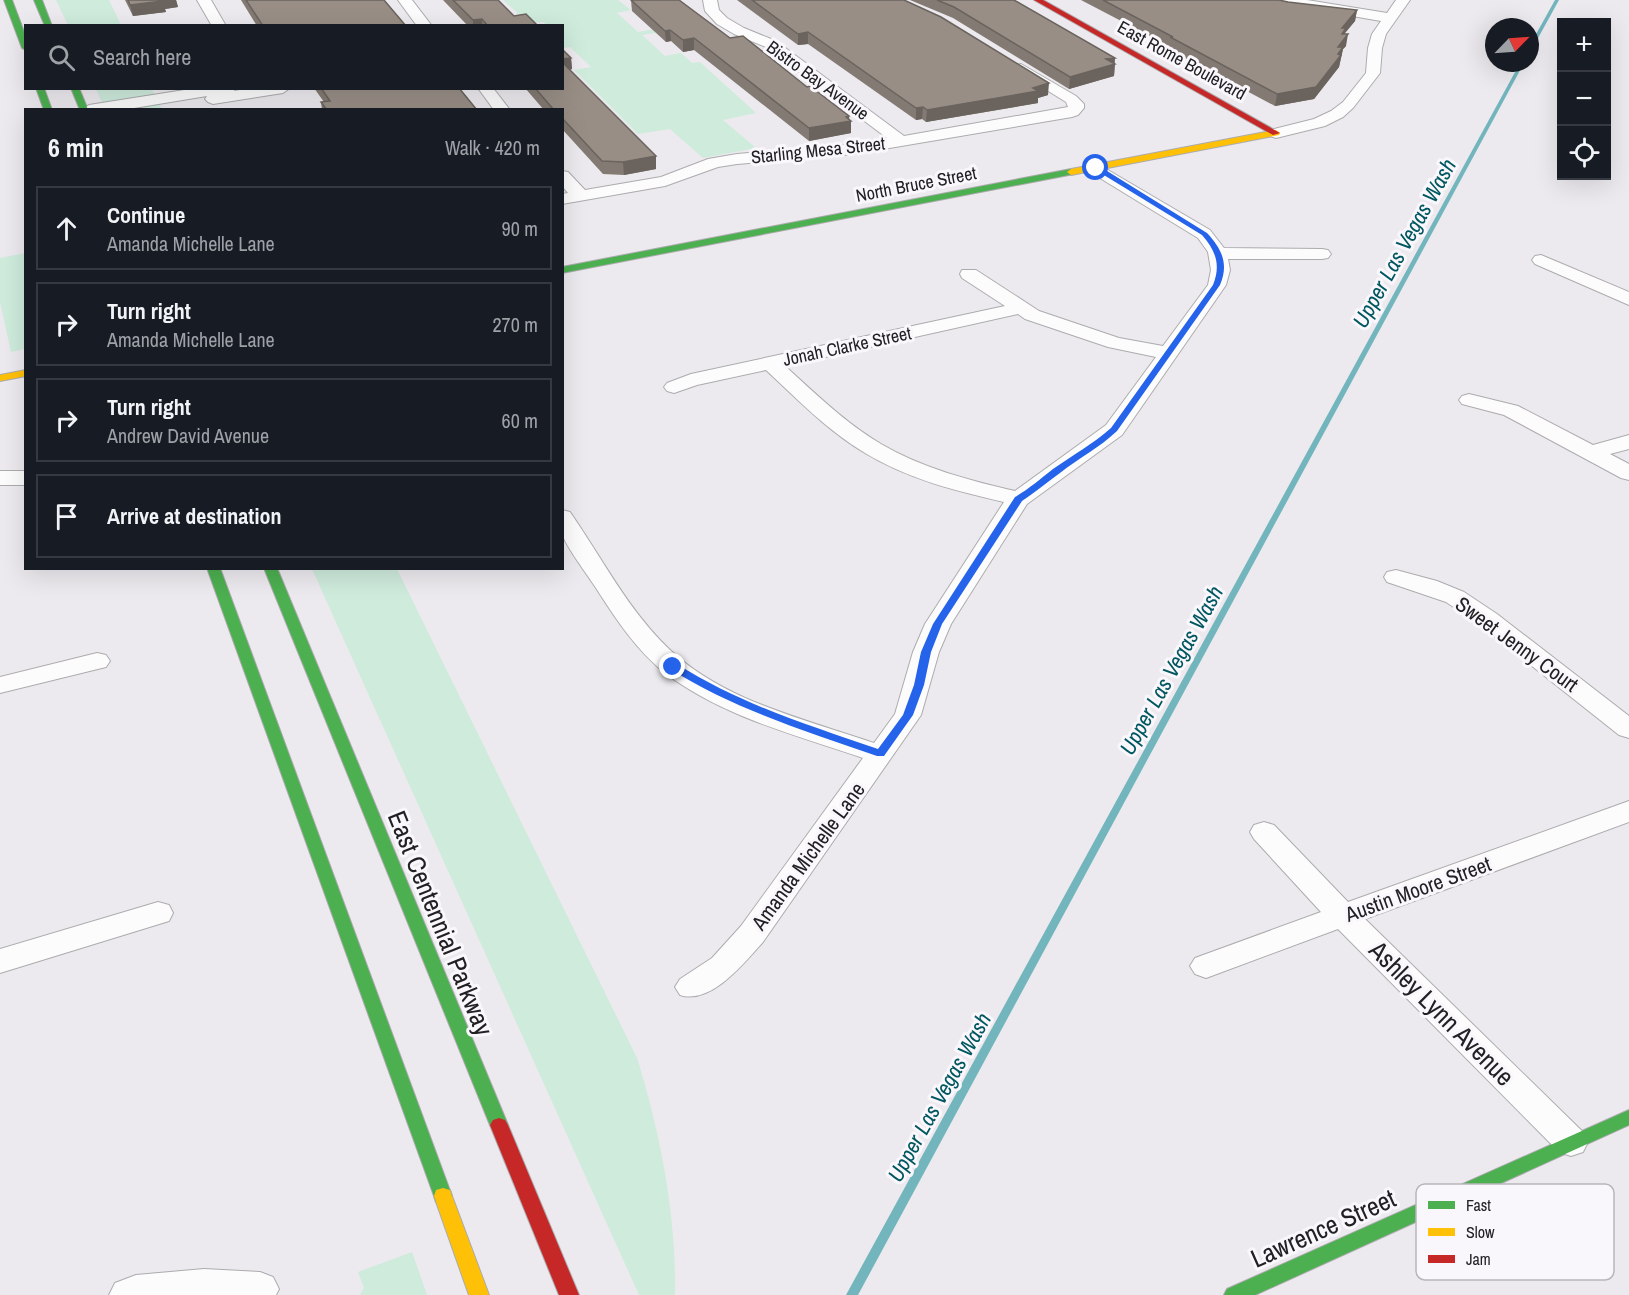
<!DOCTYPE html>
<meta charset="utf-8">
<style>
:root{--surface:#171b24;--page:#242831;--text:#f1f3f6;--muted:#9ea1a6;--line:#363941}
body{margin:0;font-family:"Archivo Narrow",sans-serif;background:var(--page);color:var(--text)}
.controls{position:absolute;right:18px;top:18px;display:grid;overflow:hidden;border-radius:0px;box-shadow:0 6px 24px #0002}
.controls button{width:54px;height:54px;display:grid;place-items:center;padding:0;border:0;border-bottom:2px solid var(--line);background:var(--surface);color:var(--text);font:30px sans-serif}
.compass{position:absolute;left:1485px;top:18px;width:54px;height:54px;border-radius:50%;background:var(--surface);box-shadow:0 6px 24px #0002;rotate:65deg}
.stop{position:absolute;width:18px;height:18px;margin:-14px;border:4px solid #2563eb;border-radius:50%;background:#fff}
.stop.end{background:#2563eb;border-color:#fff;box-shadow:0 2px 6px #0008}
.list{margin:0;padding:0;list-style:none}
h2{display:flex;justify-content:space-between;align-items:center;height:78px;margin:0;padding:0 24px;font-size:26px}
h2 small{font-size:20px;font-weight:400;color:var(--muted)}
.list li{display:grid;grid-template-columns:39px 1fr auto;gap:18px;align-items:center;box-sizing:border-box;height:84px;margin:0 12px 12px;padding:0 12px;border:2px solid var(--line);border-radius:0px}
.list b{display:block;font-size:22px;white-space:nowrap}
.list p{margin:0;font-size:20px;white-space:nowrap;color:var(--muted)}
.list em{font-size:20px;font-style:normal;color:var(--muted)}
.icon{flex:none;width:33px;height:33px;fill:none;stroke:currentColor;stroke-width:2;stroke-linecap:round;stroke-linejoin:round}
.map{position:relative;flex:none;width:1629px;height:1295px;overflow:hidden}
.search{position:absolute;background:var(--surface);box-shadow:0 6px 24px #0002;left:24px;top:24px;width:540px;height:66px;display:flex;align-items:center;gap:15px;box-sizing:border-box;padding:0 21px;border-radius:0px;color:var(--muted);font-size:22px}
.panel{position:absolute;background:var(--surface);box-shadow:0 6px 24px #0002;left:24px;top:108px;width:540px;height:462px;border-radius:0px}
.map>svg:first-child{display:block}
</style>
<div class="map">
<svg width="1629" height="1295" viewBox="0 0 1629 1295">
<rect width="100%" height="100%" fill="#eceaee"/>
<!-- green -->
<g fill="#ceebdc">
<path d="M56,0h53l12,25h-53z"/>
<path d="M503,0h115l13,10 -14,3 21,19 68,-11 3,4 -67,10 23,21 16,-3 11,10 8,-1 56,51 -33,7 33,28 -53,10 -33,-29 -32,5 -64,-64 17,-3 -21,-20 -7,1v-6l2,-1 -2,-2 -1,-13 -15,-1 -4,-3 -14,1z"/>
<path d="M96,89h56l10,20h-57z"/>
<path d="M25,253v96l-14,3 -11,-50v-44z"/>
<path d="M312,569h85l240,489c24,78 39,156 38,237h-36z"/>
<path d="M412,1252l15,43h-67l4,-7 -6,-16z"/>
</g>
<g fill="none" stroke-linecap="round" stroke-linejoin="round">
<!-- stream -->
<g fill="#72b5bd" fill-rule="evenodd">
<path d="M1555,0h4l-27,49 -2,1v-5z"/>
<path d="M1520,63h4l-666,1232h-12z"/>
</g>
<!-- street casing -->
<g stroke="#acabae" stroke-width="2">
<g id="street">
<path d="M197,0h14l15,26h-14z"/>
<path d="M398,0h14l20,26h-15z"/>
<path d="M703,0h14l2,10 8,8 17,10 32,13 128,95 164,-29 -2,-5 -50,-31 -2,-3 2,-3 5,-1 55,32 8,8v4l-6,7 -6,2 -218,37 -117,10 -19,3 -53,19 -103,18v-10l6,-1 -6,-7v-15l6,1 17,18 76,-13 47,-18 29,-5 117,-10 33,-6 -121,-91 -32,-13 -17,-10 -12,-13z"/>
<path d="M1276,0h31l80,13 9,-13h14l-24,34 -4,14 -2,25 -27,35 -10,9 -18,9 -49,12 -6,-2 -2,-3 2,-3 44,-11 17,-8 12,-9 23,-29 2,-25 4,-14 9,-13 -98,-17z"/>
<path d="M197,88h39l-2,3 17,-3h39l-7,5 -70,11 -5,-2 -3,-3 2,-3 -85,14h-40l7,-5z"/>
<path d="M478,88h15l17,22h-16z"/>
<path d="M1096,163l114,67 14,18 98,1 6,1 3,4 -3,4 -6,1h-94l2,11 -4,15 -104,150 -95,69 -76,120 -12,28 -18,63 -158,227c-19,21 -52,63 -83,53l-5,-8 5,-8 32,-21 29,-32 122,-168c-67,-23 -140,-41 -198,-85 -28,-22 -50,-55 -69,-85 -7,-11 -32,-44 -34,-55 0,-7 0,-15 0,-23l8,2c32,46 58,98 99,137 54,52 136,70 205,94l21,-29 18,-62 12,-28 79,-122c-48,-11 -96,-23 -139,-49 -37,-22 -68,-54 -99,-83l-69,15 -23,8 -7,-2 -3,-4 3,-4 24,-9 314,-68 -43,-28 -2,-4 2,-4h14l63,41 80,27 44,8 45,-61 3,-15 -3,-18 -10,-14 -108,-66 -2,-4zM1018,314l7,5 83,28 48,10 -50,68 -91,66c-47,-11 -93,-23 -134,-47 -36,-21 -66,-51 -96,-78z"/>
<path d="M1541,255l88,37v13l-94,-41 -3,-4 3,-4z"/>
<path d="M1469,394l49,12 75,39 36,-10v14l-19,5 19,10v16l-8,-2 -117,-63 -42,-11 -3,-4 3,-4z"/>
<rect x="0" y="471" width="26" height="14"/>
<path d="M1396,570l41,11 27,11 33,22 132,102v22l-10,-3 -140,-111 -33,-22 -59,-20 -3,-5 3,-5z"/>
<path d="M97,653l9,2 4,6 -4,6 -106,26v-16z"/>
<path d="M1629,801v21l-264,97 218,213 5,10 -5,10 -12,4 -12,-4 -221,-223 -132,49 -11,-4 -5,-8 5,-8 126,-46 -67,-73 -4,-7 4,-7 10,-3 10,3 74,77z"/>
<path d="M158,902l11,3 4,8 -4,8 -169,52v-24z"/>
<path d="M204,1269l56,3 13,5 6,12 -3,6h-167l6,-12 21,-8z"/>
</g>
</g>
<!-- fast casing -->
<g stroke="#acabae" stroke-width="2">
<g id="fast">
<path d="M4,0h8l14,37v13l-4,-2z"/>
<path d="M34,0h8l10,26h-7z"/>
<path d="M36,88h8l8,22h-8z"/>
<path d="M71,88h8l9,22h-8z"/>
<path d="M1071,169l3,1v4l-512,99v-6z"/>
<path d="M207,568h13l232,628 -2,6 -7,2 -7,-2 -2,-6z"/>
<path d="M264,568h13l231,557 -3,5 -6,2 -6,-2 -3,-5z"/>
<path d="M1629,1110v15l-374,170h-31l3,-6z"/>
</g>
</g>
<!-- slow casing -->
<g stroke="#acabae" stroke-width="2">
<g id="slow">
<path d="M1276,130l4,3 -1,2 -208,40 -4,-3 4,-3z"/>
<path d="M26,370v6l-26,5v-6z"/>
<path d="M443,1188l7,2 2,6 37,99h-20l-35,-99 2,-6z"/>
</g>
</g>
<!-- jam casing -->
<g stroke="#acabae" stroke-width="2">
<g id="jam">
<path d="M1034,0h9l237,133 -7,2z"/>
<path d="M499,1118l6,2 3,5 71,170h-20l-69,-170 3,-5z"/>
</g>
</g>
<!-- street -->
<use href="#street" fill="#fcfcfc" fill-rule="evenodd"/>
<!-- fast -->
<use href="#fast" fill="#4caf50" fill-rule="evenodd"/>
<!-- slow -->
<use href="#slow" fill="#ffc107" fill-rule="evenodd"/>
<!-- jam -->
<use href="#jam" fill="#c62828" fill-rule="evenodd"/>
</g>
<!-- wall -->
<g fill="#837a73">
<path d="M125,0h51l2,7 -13,2 1,3 -33,4z"/>
<path d="M241,0h143l22,26h-149z"/>
<path d="M443,0h55l16,16 24,10h-70z"/>
<path d="M631,0l99,38 77,49 42,29 2,17 -42,8 -115,-91 -11,2 -12,-11 -5,1 -34,-31z"/>
<path d="M737,0h167l144,95 -10,3v5l-112,19 -4,-3 -6,1 -108,-76 -10,1z"/>
<path d="M910,0h104l101,58 -1,18 -45,13 -116,-71z"/>
<path d="M1081,0h198l9,2 69,8 -2,11 -10,12 1,13 -3,3 -4,18 -25,32 -39,7 -107,-57 1,-3z"/>
<path d="M571,58l1,11 -2,1 86,86v13l-32,6 -21,-1 -41,-45v-19h-18l-19,-22h37z"/>
<path d="M314,88h145l18,22h-155l-1,-8h3z"/>
</g>
<!-- shaded-wall -->
<g fill="#6a635e">
<path d="M162,0h14l2,7 -13,2 1,3 -33,4 -3,-11z"/>
<path d="M1357,10l-2,11 -10,12 -1,5 4,-4 -2,12 -3,3 -4,18 -25,32 -39,7 2,-12 65,-66z"/>
<path d="M482,19v7h-9v-6z"/>
<path d="M670,30l1,11 -5,1 -1,-11z"/>
<path d="M808,32v12l-10,1v-11z"/>
<path d="M694,38v12l-11,2v-12z"/>
<path d="M571,58l1,11 -10,2v-12z"/>
<path d="M1115,58l-1,7 1,-1 -1,12 -45,13 1,-12 36,-18z"/>
<path d="M1049,83l-1,12 -10,3v5l-112,19 1,-12 106,-22z"/>
<path d="M923,107l-1,12 -6,1v-12z"/>
<path d="M849,116v5h2v12l-42,8v-13z"/>
<path d="M656,156v13l-32,6 -1,-13z"/>
</g>
<!-- building -->
<g fill="#988e86" stroke="#6a635e" stroke-width="1.5">
<path d="M128,0h35v1l-33,4z"/>
<path d="M246,0h138l22,26h-143z"/>
<path d="M453,0h45l16,16 12,-2 12,12h-50l-6,-7 -9,1z"/>
<path d="M631,0h48l51,38 13,-2 64,51 3,-1 39,30 -3,1 5,4 -42,7 -115,-90 -11,2 -13,-10 -5,1z"/>
<path d="M752,0h152l37,17 108,66 -16,5 5,3 -111,19 -4,-3 -7,1 -108,-76 -10,2z"/>
<path d="M937,0h77l101,58 -9,1 9,5 -45,13 -116,-70z"/>
<path d="M1103,0h176l9,2 69,8 -15,18h4l-4,6h6l-10,13h5l-5,7 3,1 -25,32 -39,7 -107,-57h3z"/>
<path d="M562,49l9,9 -9,1z"/>
<path d="M562,62l94,94 -33,6 -21,-1 -40,-43v-8h-8l-19,-22h27z"/>
<path d="M321,88h138l18,22h-150l-6,-8 9,-1z"/>
</g>
<!-- route -->
<path fill="#2563eb" d="M1094,166h5l108,67c15,16 22,31 13,52l-103,146c-18,17 -38,27 -57,42 -13,9 -24,19 -38,28l-80,123 -11,28 -7,33 -11,30 -29,41h-7c-72,-25 -143,-47 -207,-87v-5h7c63,40 131,61 201,85l25,-34 11,-30 7,-33 12,-28 82,-127c14,-8 25,-18 38,-28 20,-14 40,-25 58,-41l102,-143c8,-20 3,-34 -11,-50l-108,-66z"/>
<g text-anchor="middle" dominant-baseline="central" stroke-width="6" stroke-linejoin="round" paint-order="stroke">
<!-- far-street labels -->
<g font-size="18" fill="#212022" stroke="#faf7fc">
<text transform="translate(1182 60) rotate(29)">East Rome Boulevard</text>
<text transform="translate(818 80) rotate(36)">Bistro Bay Avenue</text>
<text transform="translate(818 150) rotate(-6)">Starling Mesa Street</text>
<text transform="translate(916 184) rotate(-11)">North Bruce Street</text>
<text transform="translate(847 346) rotate(-12)">Jonah Clarke Street</text>
</g>
<!-- street labels -->
<g font-size="21" fill="#212022" stroke="#faf7fc">
<text transform="translate(1517 644) rotate(36)">Sweet Jenny Court</text>
<text transform="translate(808 856) rotate(-54)">Amanda Michelle Lane</text>
<text transform="translate(1418 889) rotate(-20)">Austin Moore Street</text>
</g>
<!-- water labels -->
<g font-size="22" font-style="italic" fill="#00575f" stroke="#faf7fc">
<text transform="translate(1404 243) rotate(-61)">Upper Las Vegas Wash</text>
<text transform="translate(1171 670) rotate(-61)">Upper Las Vegas Wash</text>
<text transform="translate(939 1097) rotate(-61)">Upper Las Vegas Wash</text>
</g>
<!-- near-street labels -->
<g font-size="26" fill="#212022" stroke="#faf7fc">
<text transform="translate(441 923) rotate(68)">East Centennial Parkway</text>
<text transform="translate(1442 1013) rotate(45)">Ashley Lynn Avenue</text>
<text transform="translate(1323 1228) rotate(-24)">Lawrence Street</text>
</g>
</g>
<!-- legend -->
<rect x="1416" y="1184" width="198" height="96" rx="9" fill="#faf7fc" stroke="#b9b6bb" stroke-width="1.5"/>
<rect x="1428" y="1201" width="27" height="8" fill="#4caf50"/>
<rect x="1428" y="1228" width="27" height="8" fill="#ffc107"/>
<rect x="1428" y="1255" width="27" height="8" fill="#c62828"/>
<g font-size="16" fill="#212022">
<text x="1466" y="1211">Fast</text>
<text x="1466" y="1238">Slow</text>
<text x="1466" y="1265">Jam</text>
</g>
</svg>
<div class="controls">
<button>+</button>
<button>−</button>
<button><svg class="icon" aria-label="locate" viewBox="0 0 24 24"><circle cx="12" cy="12" r="6"/><path d="M12 2v4M12 18v4M2 12h4M18 12h4"/></svg></button>
</div>
<svg class="compass" viewBox="-18 -18 36 36"><path d="M0-13l5 13h-10z" fill="#e53935"/><path d="M0 13l5-13h-10z" fill="#9ea1a6"/></svg>
<div class="stop" style="left:1096px;top:168px"></div>
<div class="stop end" style="left:673px;top:667px"></div>
<div class="search"><svg class="icon" aria-label="search" viewBox="0 0 24 24"><circle cx="10" cy="10" r="6"/><path d="M15 15l6 6"/></svg>Search here</div>
<section class="panel">
<h2>6 min<small>Walk · 420 m</small></h2>
<ul class="list">
<li><svg class="icon" aria-label="ahead" viewBox="0 0 24 24"><path d="M12 20V5M6 11l6-6 6 6"/></svg><div><b>Continue</b><p>Amanda Michelle Lane</p></div><em>90 m</em></li>
<li><svg class="icon" aria-label="right" viewBox="0 0 24 24"><path d="M7 20v-9h11M14 6l5 5-5 5"/></svg><div><b>Turn right</b><p>Amanda Michelle Lane</p></div><em>270 m</em></li>
<li><svg class="icon" aria-label="right" viewBox="0 0 24 24"><path d="M7 20v-9h11M14 6l5 5-5 5"/></svg><div><b>Turn right</b><p>Andrew David Avenue</p></div><em>60 m</em></li>
<li><svg class="icon" aria-label="arrive" viewBox="0 0 24 24"><path d="M6 21V4h12l-3 4 3 4H6"/></svg><div><b>Arrive at destination</b></div></li>
</ul>
</section>
</div>
